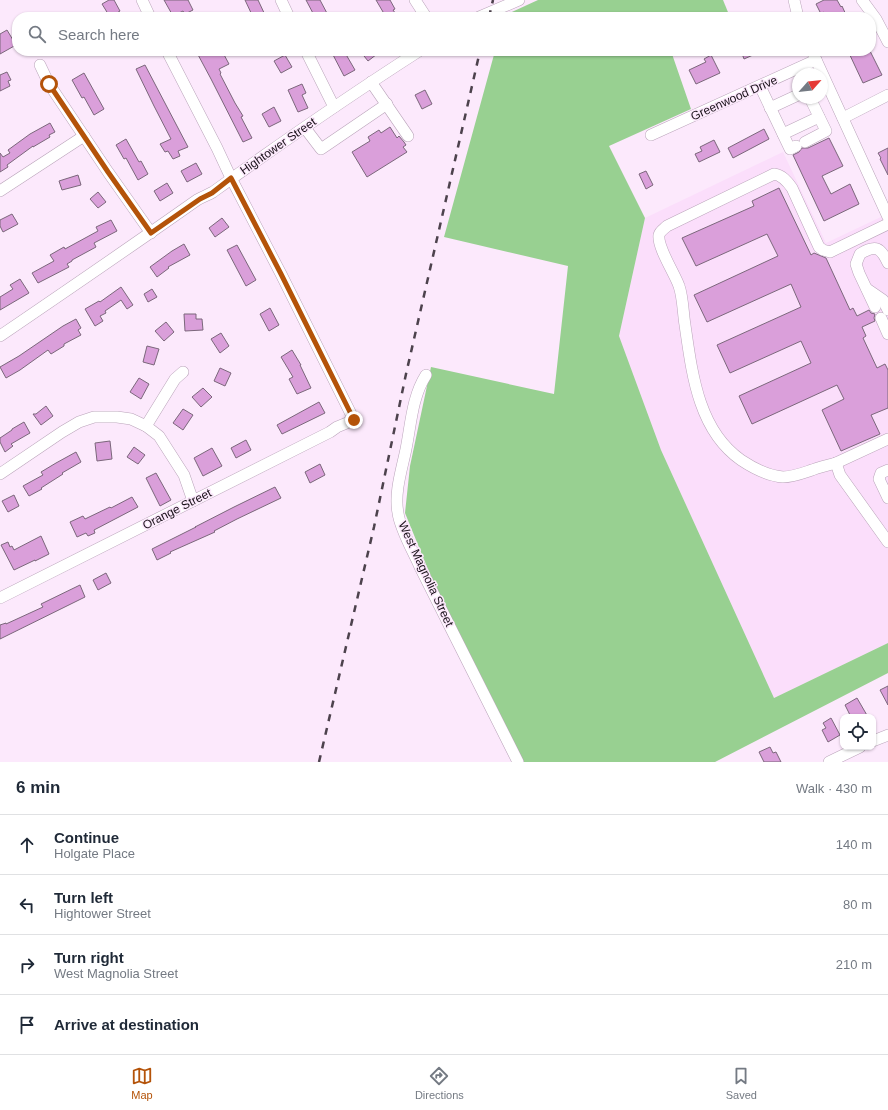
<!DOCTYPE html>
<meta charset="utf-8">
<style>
:root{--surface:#fff;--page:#f2f2f3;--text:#1f2937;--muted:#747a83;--line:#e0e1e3;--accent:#b45309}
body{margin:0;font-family:Helvetica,sans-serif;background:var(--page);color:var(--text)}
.controls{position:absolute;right:12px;bottom:12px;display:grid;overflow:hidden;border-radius:8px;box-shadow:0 1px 3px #0004}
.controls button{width:36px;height:36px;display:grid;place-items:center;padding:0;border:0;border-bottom:1px solid var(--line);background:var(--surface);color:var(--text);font:20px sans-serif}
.compass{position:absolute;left:792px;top:68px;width:36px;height:36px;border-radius:50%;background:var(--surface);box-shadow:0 1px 3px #0004;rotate:63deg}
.stop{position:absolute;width:12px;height:12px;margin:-9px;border:3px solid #b45309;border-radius:50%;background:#fff}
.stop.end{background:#b45309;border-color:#fff;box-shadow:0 1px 4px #0008}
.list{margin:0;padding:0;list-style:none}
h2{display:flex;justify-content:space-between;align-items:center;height:52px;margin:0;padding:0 16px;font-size:17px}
h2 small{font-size:13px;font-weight:400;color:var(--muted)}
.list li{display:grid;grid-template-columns:26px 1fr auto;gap:12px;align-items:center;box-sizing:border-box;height:60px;padding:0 16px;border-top:1px solid var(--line)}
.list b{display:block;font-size:15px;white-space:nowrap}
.list p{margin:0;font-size:13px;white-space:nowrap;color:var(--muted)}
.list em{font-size:13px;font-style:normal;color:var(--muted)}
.icon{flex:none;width:22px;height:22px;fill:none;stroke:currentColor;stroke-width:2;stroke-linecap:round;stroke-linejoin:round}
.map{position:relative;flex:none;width:888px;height:762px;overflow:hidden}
.search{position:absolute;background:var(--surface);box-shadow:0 1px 3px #0004;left:12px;right:12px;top:12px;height:44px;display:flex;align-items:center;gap:10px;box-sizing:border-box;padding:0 14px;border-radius:16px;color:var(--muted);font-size:15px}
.sheet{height:292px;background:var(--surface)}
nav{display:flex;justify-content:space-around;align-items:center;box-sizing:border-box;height:56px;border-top:1px solid var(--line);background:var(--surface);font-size:11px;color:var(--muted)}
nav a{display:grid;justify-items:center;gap:2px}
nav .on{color:var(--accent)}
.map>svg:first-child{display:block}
</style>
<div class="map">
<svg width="888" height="762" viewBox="0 0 888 762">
<rect width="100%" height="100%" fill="#fce9fc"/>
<!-- built -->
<path fill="#fbdefb" d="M783,152l43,91 57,-27 5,9v418l-114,55 -113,-248 -42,-114 26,-118z"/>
<!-- forest -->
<g fill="#98d091">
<path d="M538,0h185l7,17h-226l1,-2z"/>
<path d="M495,51h183l-6,3 19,55 -82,37 36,72 -26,118 42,114 113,248 114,-55v30l-173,89h-191l-90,-178 -29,-71 5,-47 21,-99 123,27 14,-128 -124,-29z"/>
</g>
<!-- building -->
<g fill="#da9fda" stroke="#7b677b">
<path d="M109,0h5l6,11 -10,6 -8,-13z"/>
<path d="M164,0h24l5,10 -8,4 -2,-3 -10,5z"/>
<path d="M245,0h13l8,17h-13z"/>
<path d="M306,0h14l9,17h-14z"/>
<path d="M376,0h14l5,9 -2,1 5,7h-12z"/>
<path d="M824,0h13l4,7 1,-1 5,11h-21l-2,-5 -3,2 -5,-10z"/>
<path d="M7,30l9,15 -16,9v-20z"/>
<path d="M196,51h26l7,13 -10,5 2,4 -1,1 15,29 8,13 -2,1 11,21 -9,4 -32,-63z"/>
<path d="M331,51h13l11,19 -11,6z"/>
<path d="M360,51h21l-13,10z"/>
<path d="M741,51h21l-18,8z"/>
<path d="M848,51h22l12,24 -19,8z"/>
<path d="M285,55l7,12 -11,6 -7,-12z"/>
<path d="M711,55l9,18 -24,11 -7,-14 17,-8 -2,-3z"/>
<path d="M145,65l43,82 -10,4 2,5 -7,3 -5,-8 -3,1 -5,-8 11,-5 -17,-33 -18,-37z"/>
<path d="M7,72l4,8 -3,1 2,5 -10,5v-16z"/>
<path d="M84,73l20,36 -10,6 -10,-18 -2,1 -10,-18z"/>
<path d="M302,84l4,9 -4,2 6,13 -10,4 -10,-22z"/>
<path d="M425,90l7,14 -10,5 -7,-14z"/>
<path d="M274,107l7,14 -12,6 -7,-13z"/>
<path d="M50,123l5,9 -6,3 1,2 -17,10v-1l-26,19 1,2 -8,5v-19l3,4 7,-4 -2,-3 22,-16z"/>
<path d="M390,127l7,11 2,-2 5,6 2,3 -3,2 4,5 -40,25 -15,-25 18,-11 -2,-4 11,-7 2,3z"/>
<path d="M764,129l5,10 -36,19 -5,-10z"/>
<path d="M829,138l14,28 -21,10 9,18 19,-10 9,20 -35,17 -31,-66 6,-3 3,-4h6z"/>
<path d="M126,139l13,23 2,-1 7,13 -10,6 -12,-22 -2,1 -8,-14z"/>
<path d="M714,140l6,12 -21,10 -4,-8 7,-3 -2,-4z"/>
<path d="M888,148v27l-8,-16 1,-1 -3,-5z"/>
<path d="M196,163l6,11 -15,8 -6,-11z"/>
<path d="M646,171l7,14 -7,4 -7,-15z"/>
<path d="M78,175l3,10 -19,5 -3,-9z"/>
<path d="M167,183l6,10 -13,8 -6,-10z"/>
<path d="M779,188l32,67 3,-2 12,5 24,52 3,-2 4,8 12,-6 2,3 4,1 -1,4 1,3 -13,6 4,9 -3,2 14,30 8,-4 3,6v38l-17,7 9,19 -39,17 -19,-41 22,-11 -7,-14 -85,39 -13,-28 72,-33 -10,-22 -71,32 -13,-28 84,-38 -10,-23 -84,38 -13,-27 84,-39 -11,-22 -71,32 -14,-28 72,-32 -2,-5z"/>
<path d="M98,192l8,10 -8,6 -8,-9z"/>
<path d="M12,214l6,10 -15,8 -3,-6v-6z"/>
<path d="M222,218l7,9 -14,10 -6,-9z"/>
<path d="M111,220l6,11 -23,12 2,4 -24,13v1l-5,3 2,3 -31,16 -6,-10 22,-12 -4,-6 14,-8 1,2 33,-18 -2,-4z"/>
<path d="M184,244l6,11 -22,12 1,1 -12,9 -7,-10 22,-16z"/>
<path d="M237,245l19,35 -10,6 -19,-36z"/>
<path d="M20,279l9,14 -29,17v-13l13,-8 -3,-4z"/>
<path d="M121,287l12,18 -6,4 -6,-9 -16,11 1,2 -6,3 3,5 -8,5 -10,-17 14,-8 1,1z"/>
<path d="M152,289l5,8 -9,5 -4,-8z"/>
<path d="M270,308l9,17 -10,6 -9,-17z"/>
<path d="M184,314h12v5h6l1,11 -18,1z"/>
<path d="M76,319l5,9 -3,2 3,5 -17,9v2l-13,8 -3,-4 -28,20 -14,8 -6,-11 19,-11 44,-30z"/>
<path d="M166,322l8,10 -10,9 -9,-10z"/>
<path d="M221,333l8,13 -9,7 -9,-14z"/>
<path d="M147,346l12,3 -5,16 -11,-3z"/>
<path d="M292,350l9,15h-1l11,23 -14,6 -8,-15 4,-2 -12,-20z"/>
<path d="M220,368l11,5 -6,13 -11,-5z"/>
<path d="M139,378l10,6 -8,15 -11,-7z"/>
<path d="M203,388l9,9 -11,10 -9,-10z"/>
<path d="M319,402l6,11 -43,21 -5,-9z"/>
<path d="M46,406l7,10 -12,9 -8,-11h3z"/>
<path d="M183,409l10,6 -10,15 -10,-7z"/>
<path d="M24,422l6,11 -19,11 2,2 -8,6 -5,-10v-4l12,-8v-1z"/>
<path d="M246,440l5,10 -15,8 -5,-10z"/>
<path d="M110,441l2,18 -15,2 -2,-18z"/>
<path d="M134,447l11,8 -7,9 -11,-7z"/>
<path d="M212,448l10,18 -19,10 -9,-18z"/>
<path d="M76,452l5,10 -19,11 1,1 -22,14 1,1 -13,7 -6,-10 20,-11 -2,-3 15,-9z"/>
<path d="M320,464l5,11 -15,8 -5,-11z"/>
<path d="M156,473l15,27 -11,6 -14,-28z"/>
<path d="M275,487l6,11 -44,21 -23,12 1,1 -45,20 1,1 -14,7 -5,-11 44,-22h-1l39,-20z"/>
<path d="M14,495l5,11 -11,6 -6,-11z"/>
<path d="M132,497l6,10 -44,23 1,3 -7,3 -2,-3 -9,4 -7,-15 13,-6 2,3 25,-12 1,1z"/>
<path d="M41,536l8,18 -14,7v-1l-21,10 -13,-25 7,-3 2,5 2,-1 2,4z"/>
<path d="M106,573l5,10 -13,7 -5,-10z"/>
<path d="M80,585l5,12 -85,42v-14l6,-2v1l37,-17 -2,-3z"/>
<path d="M888,686v19l-8,-15z"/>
<path d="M857,698l11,19h-17l-6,-12z"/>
<path d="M831,718l9,17 -12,7 -6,-12 4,-2 -3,-5z"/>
<path d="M770,747l3,6 3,-1 5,10h-17l-5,-10z"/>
</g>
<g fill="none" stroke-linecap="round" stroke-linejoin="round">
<!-- minor casing -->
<g stroke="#baa4ba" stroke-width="12">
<g id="minor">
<path d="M142,0l8,17"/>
<path d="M281,0l8,17"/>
<path d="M415,0l11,17"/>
<path d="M794,0l4,17"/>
<path d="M862,0l14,19 12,23"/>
<path d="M479,17l40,-17"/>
<path d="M306,51l28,56"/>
<path d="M812,51l76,166"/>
<path d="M40,65l9,19 59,88 43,61"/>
<path d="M371,82l37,54"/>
<path d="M760,86l30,63 6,-3"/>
<path d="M770,108l28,-13"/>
<path d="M843,118l45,-23"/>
<path d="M305,128l16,21 66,-45"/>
<path d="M783,134l36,-17"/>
<path d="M651,135l165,-75"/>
<path d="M805,142l21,-11 -16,-33"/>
<path d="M0,191l84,-55"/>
<path d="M867,289l16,11 5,10"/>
<path d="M875,307l-16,-34 -3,-9 4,-10c16,-10 21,-6 28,9"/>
<path d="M881,318l7,16"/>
<path d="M0,336c66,-45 132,-90 197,-136 5,-3 11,-5 16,-8 68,-49 136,-96 206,-141"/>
<path d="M426,375c-14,22 -15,49 -20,74 -4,20 -12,43 -8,64 2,16 15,38 22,54l98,195"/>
<path d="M146,426l29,-47 8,-7"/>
<path d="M888,439l-52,24 4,12 48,67"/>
<path d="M836,463c-8,2 -16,4 -24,7 -9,3 -19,7 -29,7 -14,-1 -30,-9 -42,-17 -43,-30 -49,-87 -56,-135 -2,-12 -2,-28 -6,-39 -4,-12 -22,-39 -20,-51 1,-4 5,-6 8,-9l107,-52c8,1 13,7 18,14l27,59 4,3 7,2 58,-28"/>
<path d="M888,470l-7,3 -2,6 9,19"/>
<path d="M0,474l62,-42 17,-10 15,-5h23l14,2 15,7 13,10 25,39 9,26"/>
<path d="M0,598l330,-166 7,-5 17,-7 -73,-146 -50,-96 -14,-30 -50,-97"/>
<path d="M873,741l15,-6"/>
<path d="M829,762l31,-15"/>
</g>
</g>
<!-- minor -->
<use href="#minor" stroke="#fff" stroke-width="11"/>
<!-- rail -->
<g stroke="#4d424d" stroke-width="2.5" stroke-dasharray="7 7" stroke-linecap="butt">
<path d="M489,17l4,-17"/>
<path d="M319,762l55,-235 32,-153 74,-323"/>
</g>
</g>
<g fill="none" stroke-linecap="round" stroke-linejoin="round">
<!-- route -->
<path stroke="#b45309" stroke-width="5" d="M49,84l59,88 43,61 49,-34 12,-6 19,-15 50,96 73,146"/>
</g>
<g text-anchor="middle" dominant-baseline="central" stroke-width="3" stroke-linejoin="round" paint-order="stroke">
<!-- street labels -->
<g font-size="12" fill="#191119" stroke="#fce9fc">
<text transform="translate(734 98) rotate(-24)">Greenwood Drive</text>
<text transform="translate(278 146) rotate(-35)">Hightower Street</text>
<text transform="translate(177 509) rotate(-27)">Orange Street</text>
<text transform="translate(426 574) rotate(65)">West Magnolia Street</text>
</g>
</g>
</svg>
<div class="controls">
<button><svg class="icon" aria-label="locate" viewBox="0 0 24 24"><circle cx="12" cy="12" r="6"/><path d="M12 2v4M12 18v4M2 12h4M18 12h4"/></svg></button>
</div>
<svg class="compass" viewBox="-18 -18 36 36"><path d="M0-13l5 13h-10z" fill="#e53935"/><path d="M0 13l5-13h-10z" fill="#747a83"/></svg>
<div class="stop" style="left:49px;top:84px"></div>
<div class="stop end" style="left:354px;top:420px"></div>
<div class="search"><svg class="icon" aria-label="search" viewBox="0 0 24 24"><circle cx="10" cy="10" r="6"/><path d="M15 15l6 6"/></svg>Search here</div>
</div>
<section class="sheet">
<h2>6 min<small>Walk · 430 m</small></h2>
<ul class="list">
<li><svg class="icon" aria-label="ahead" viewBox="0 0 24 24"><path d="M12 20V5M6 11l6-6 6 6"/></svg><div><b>Continue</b><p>Holgate Place</p></div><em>140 m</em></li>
<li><svg class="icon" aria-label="left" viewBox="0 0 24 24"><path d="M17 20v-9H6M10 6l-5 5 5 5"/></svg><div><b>Turn left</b><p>Hightower Street</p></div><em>80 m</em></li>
<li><svg class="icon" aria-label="right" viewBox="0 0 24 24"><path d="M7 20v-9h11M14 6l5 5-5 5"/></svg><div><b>Turn right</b><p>West Magnolia Street</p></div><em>210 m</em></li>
<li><svg class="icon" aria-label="arrive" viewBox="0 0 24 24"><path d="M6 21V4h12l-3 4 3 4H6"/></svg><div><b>Arrive at destination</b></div></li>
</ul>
</section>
<nav>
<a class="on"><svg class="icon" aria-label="map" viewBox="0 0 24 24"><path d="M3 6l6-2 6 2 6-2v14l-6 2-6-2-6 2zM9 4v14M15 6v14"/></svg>Map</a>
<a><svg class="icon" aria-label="directions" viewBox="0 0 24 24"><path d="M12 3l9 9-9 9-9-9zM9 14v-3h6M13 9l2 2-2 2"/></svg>Directions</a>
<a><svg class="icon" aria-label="saved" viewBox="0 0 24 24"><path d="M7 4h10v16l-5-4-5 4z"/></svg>Saved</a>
</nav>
